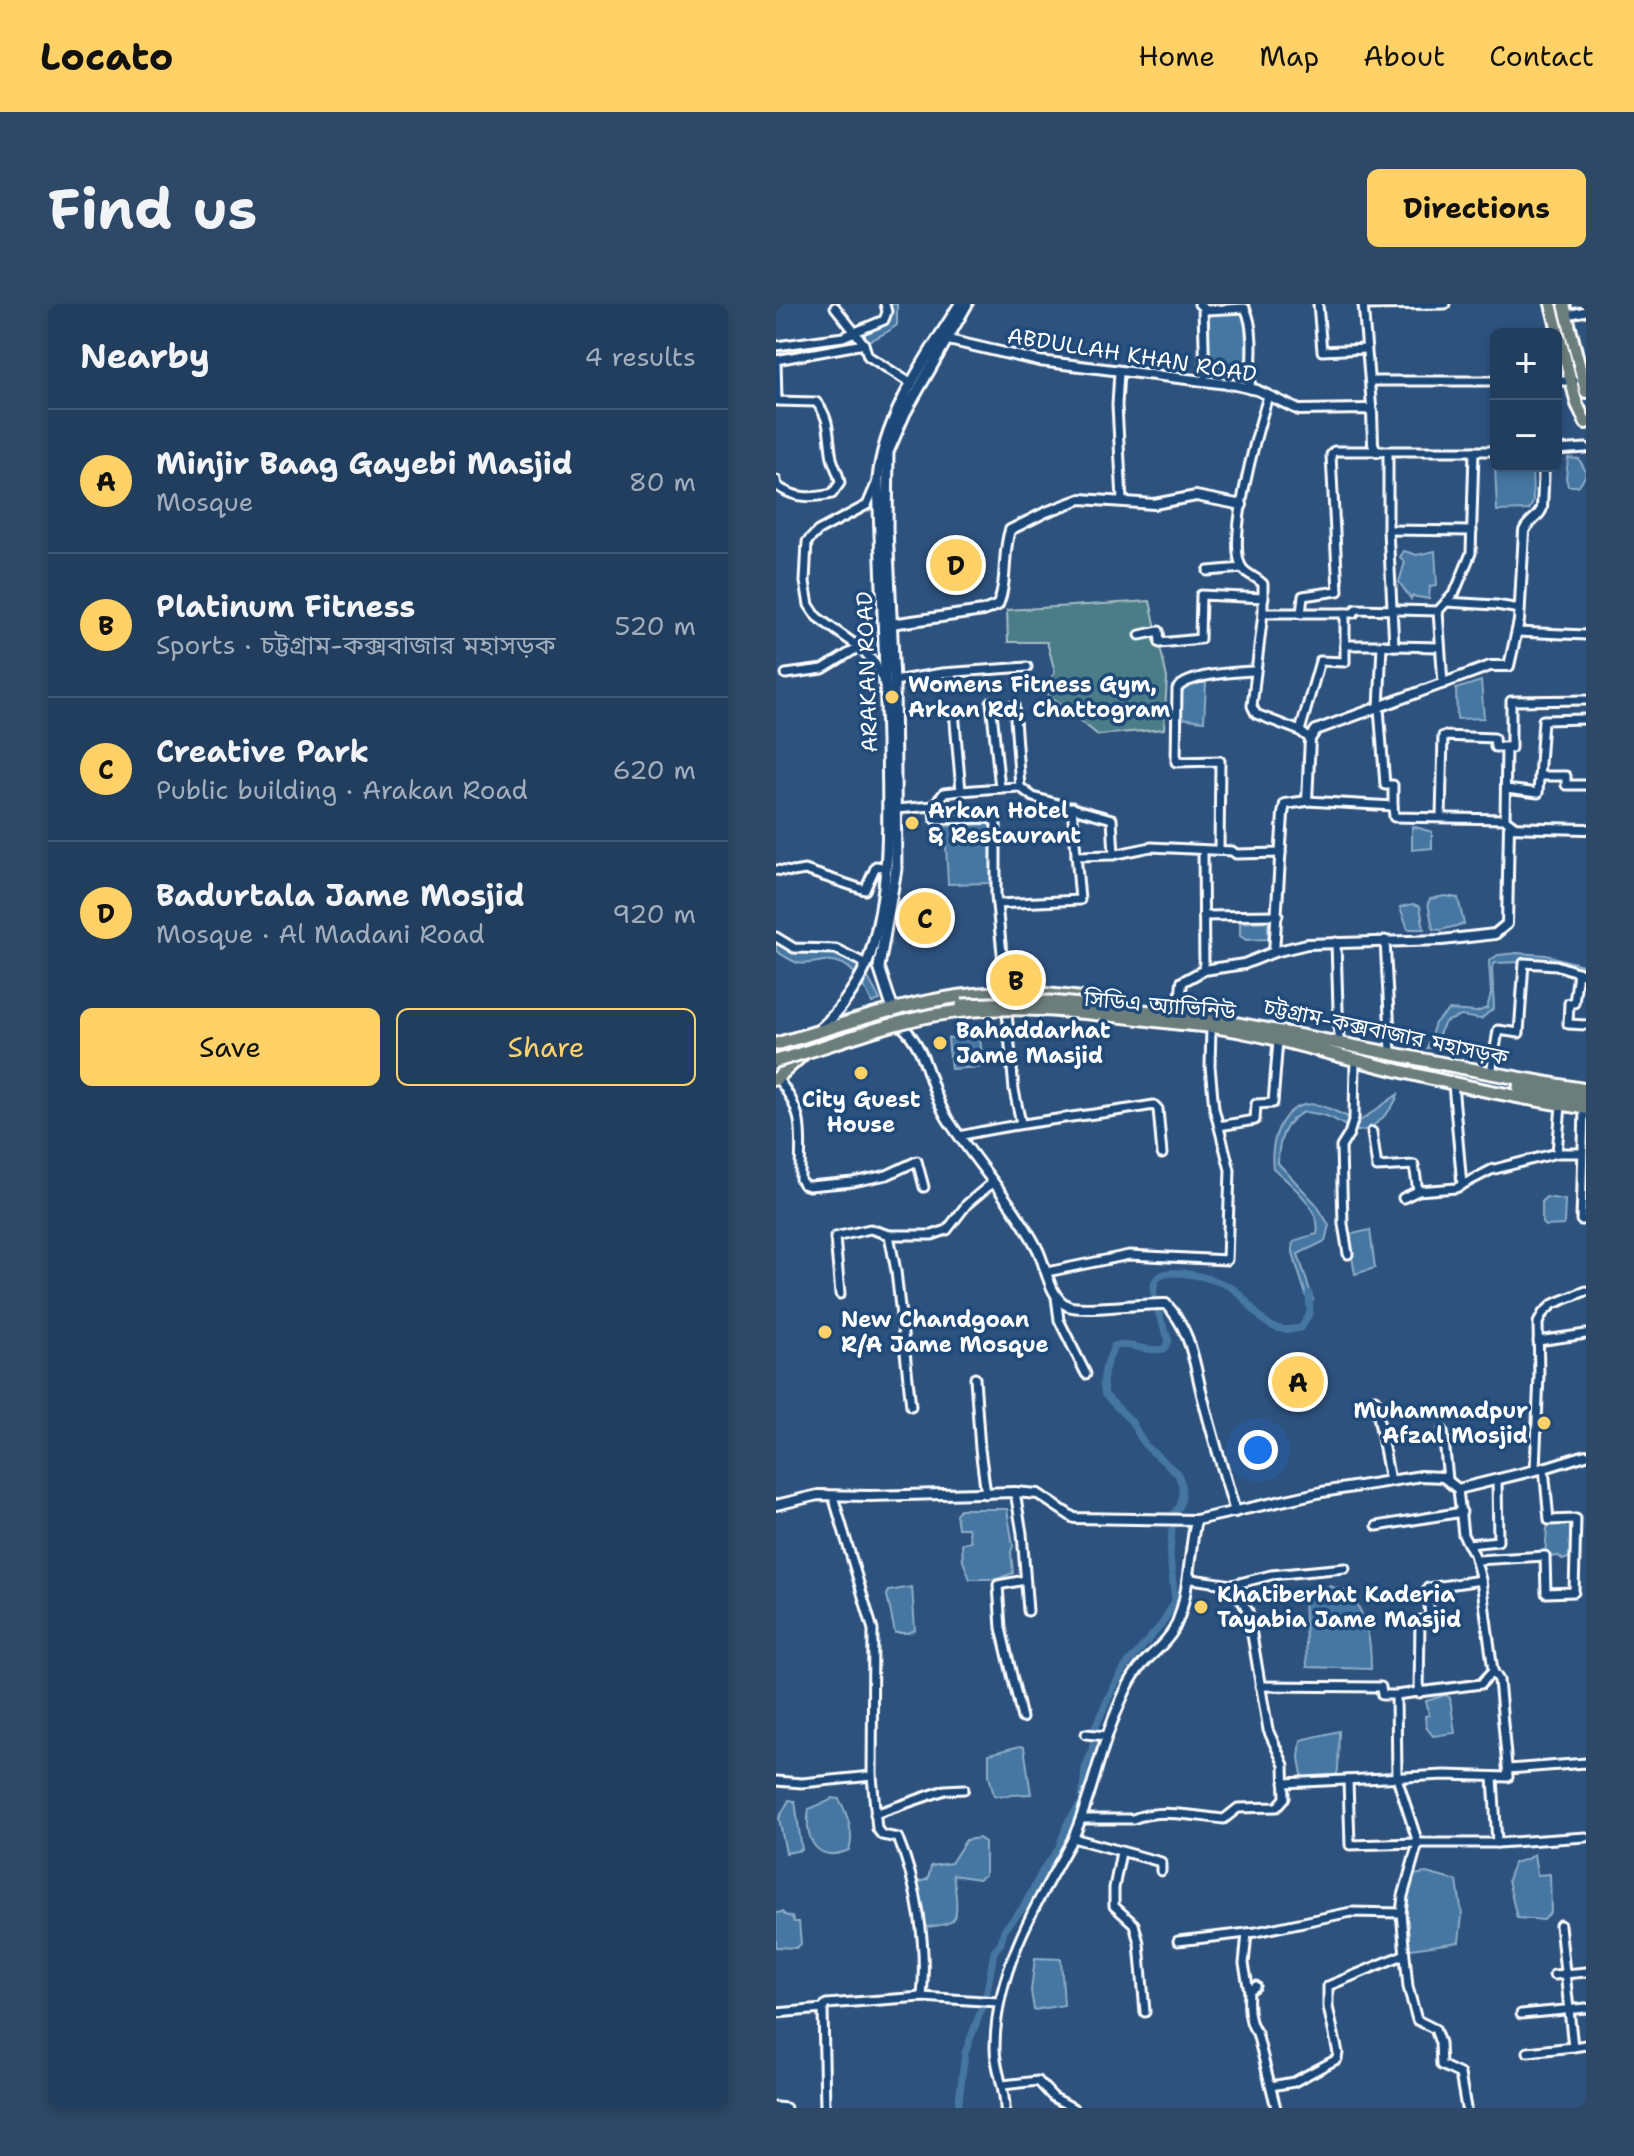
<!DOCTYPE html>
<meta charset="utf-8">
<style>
:root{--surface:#223e5e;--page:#2e4967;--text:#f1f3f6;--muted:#a2aebc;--line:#3f5773;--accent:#ffd166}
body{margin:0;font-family:"Shantell Sans","Noto Sans Bengali",sans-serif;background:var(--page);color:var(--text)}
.controls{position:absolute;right:24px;top:24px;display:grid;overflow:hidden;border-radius:12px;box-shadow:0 4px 12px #0003}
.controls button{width:72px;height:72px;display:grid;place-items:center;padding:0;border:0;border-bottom:2px solid var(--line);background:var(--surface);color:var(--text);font:40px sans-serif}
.you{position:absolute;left:482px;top:1146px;width:28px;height:28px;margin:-20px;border:6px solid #fff;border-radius:50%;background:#1a73e8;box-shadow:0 0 0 12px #1a73e833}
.badge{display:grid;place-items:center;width:52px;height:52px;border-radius:50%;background:var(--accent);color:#111;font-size:26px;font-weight:700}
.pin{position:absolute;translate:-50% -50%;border:4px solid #fff;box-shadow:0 2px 8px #0006}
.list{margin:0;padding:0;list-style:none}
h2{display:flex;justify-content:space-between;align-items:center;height:104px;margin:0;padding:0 32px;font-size:34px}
h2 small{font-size:26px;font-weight:400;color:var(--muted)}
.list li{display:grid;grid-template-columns:52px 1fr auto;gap:24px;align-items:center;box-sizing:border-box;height:144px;padding:0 32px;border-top:2px solid var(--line)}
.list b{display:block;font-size:30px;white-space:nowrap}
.list p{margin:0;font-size:26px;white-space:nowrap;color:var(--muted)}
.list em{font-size:26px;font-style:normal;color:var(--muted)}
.actions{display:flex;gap:16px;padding:24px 32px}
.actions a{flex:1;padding:18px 0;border:2px solid var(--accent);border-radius:12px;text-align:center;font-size:28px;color:var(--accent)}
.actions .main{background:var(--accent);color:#111}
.map{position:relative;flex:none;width:810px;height:1804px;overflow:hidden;border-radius:12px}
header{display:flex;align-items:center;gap:48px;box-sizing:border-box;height:112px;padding:0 40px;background:var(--accent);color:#111}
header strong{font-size:38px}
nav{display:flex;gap:44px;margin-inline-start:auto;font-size:28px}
.intro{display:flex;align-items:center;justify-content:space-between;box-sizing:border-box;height:192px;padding:0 48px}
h1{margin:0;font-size:56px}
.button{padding:20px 36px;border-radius:12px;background:var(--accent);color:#111;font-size:28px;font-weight:700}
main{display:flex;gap:48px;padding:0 48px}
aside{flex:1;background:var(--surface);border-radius:12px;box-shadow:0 4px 12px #0003}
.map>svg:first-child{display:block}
</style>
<header>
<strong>Locato</strong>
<nav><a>Home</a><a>Map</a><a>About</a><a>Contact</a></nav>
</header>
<div class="intro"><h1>Find us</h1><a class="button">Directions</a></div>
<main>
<aside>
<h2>Nearby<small>4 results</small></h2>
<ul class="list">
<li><span class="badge">A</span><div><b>Minjir Baag Gayebi Masjid</b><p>Mosque</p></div><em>80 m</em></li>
<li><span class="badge">B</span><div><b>Platinum Fitness</b><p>Sports · চট্টগ্রাম-কক্সবাজার মহাসড়ক</p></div><em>520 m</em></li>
<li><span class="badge">C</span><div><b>Creative Park</b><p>Public building · Arakan Road</p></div><em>620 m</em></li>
<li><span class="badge">D</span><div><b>Badurtala Jame Mosjid</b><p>Mosque · Al Madani Road</p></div><em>920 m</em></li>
</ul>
<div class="actions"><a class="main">Save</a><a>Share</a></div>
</aside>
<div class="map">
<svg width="810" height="1804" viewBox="0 0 810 1804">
<rect width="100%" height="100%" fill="#2e527e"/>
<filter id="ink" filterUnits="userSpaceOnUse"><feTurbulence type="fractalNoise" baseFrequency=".0125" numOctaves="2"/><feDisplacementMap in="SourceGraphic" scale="16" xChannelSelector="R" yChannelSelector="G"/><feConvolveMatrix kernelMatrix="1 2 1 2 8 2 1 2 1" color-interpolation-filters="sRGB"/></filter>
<g filter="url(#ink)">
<!-- green -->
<path fill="#4c7d89" stroke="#a6bec4" stroke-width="2" d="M374,297l17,77 -3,51 -66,6 -50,-40v-12l7,-11 -8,-30h-39l-1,-32z"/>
<!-- water -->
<g fill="#4477a2" stroke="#8fadc7" stroke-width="2">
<path d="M113,0h8v21c-31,26 -84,26 -121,33v-11c38,-4 87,-6 114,-36z"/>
<path d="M468,8l3,53 -40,1v-51z"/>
<path d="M792,154l11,1 7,13 -1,5 -7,9h-10l-2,-8z"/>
<path d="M719,161l37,1 1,36 -4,8 -32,1z"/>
<path d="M628,247l13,4 18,-4 2,34 -7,1 -1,13 -17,-3 -1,3 -12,-17 6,-20 -5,-5z"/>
<path d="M705,377l3,37 -27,1 -1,-30z"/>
<path d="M412,379h18l-2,38 -24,-3 1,-31z"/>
<path d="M215,520l1,59 -44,1 -3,-58z"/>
<path d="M636,522l20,6v16l-20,2z"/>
<path d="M669,592l13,2 6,26 -23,6 -8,-1 -5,-26 2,-4z"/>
<path d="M637,600l7,2 4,23h-16l-8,-22z"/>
<path d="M492,617v18l-22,1 -6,-4v-13z"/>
<path d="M0,636c22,17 33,5 56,10 26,5 37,28 48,50l-8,3c-10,-21 -21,-45 -48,-42 -9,1 -17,4 -26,2 -7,-2 -15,-8 -22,-12z"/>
<path d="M741,649l29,2 40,11v7l-41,-12 -50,2 -3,5 2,40 -13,11 -20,-3 -16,6 -13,26h-5l8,-25 14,-13 28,2 10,-4 4,-14 -2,-33 9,-6z"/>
<path d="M204,732l3,31 -32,2 -3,-31z"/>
<path d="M622,790c-3,13 -25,38 -40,37 -9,-1 -20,-11 -29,-14 -7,-3 -16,-4 -25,-5 -20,8 -26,31 -26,51l38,41 13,21 -4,16 -27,13 15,46 -6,-1c-2,-10 -18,-51 -14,-56 4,-5 18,-7 24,-9 6,-25 -27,-50 -44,-66 -4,-28 10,-69 45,-63 14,3 28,13 42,16z"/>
<path d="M770,893l19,3 -1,25 -19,1 -3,-3v-22z"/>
<path d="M594,926l5,38 -20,6 -7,-39z"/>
<path d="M184,1205h47l6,37 -2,6 2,21 -16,6h-27l-7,-18 -1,-17 9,-2 -3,-14h-10l-2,-14z"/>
<path d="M788,1217l6,3v33l-7,3 -4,-4 -11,1 -3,-2 2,-27 4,-6 5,2z"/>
<path d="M553,1282l22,7c16,27 20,44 20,76l-64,-2 -3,-71z"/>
<path d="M136,1283l3,43 -7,3h-13l-8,-38 2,-4z"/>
<path d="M670,1391l4,3 5,35 -22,3 -7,-9 -1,-11 4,-1 -3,-14z"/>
<path d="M563,1427l-1,39 -4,11 -31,-1 -4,-22 2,-18z"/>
<path d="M244,1442l4,1 7,47 -37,2 -5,-21v-21z"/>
<path d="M56,1494l7,1c8,14 16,36 10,51 -33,14 -45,-11 -40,-41l20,-8z"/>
<path d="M13,1496l6,1 7,49 -16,3 -7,-35z"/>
<path d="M203,1534l6,4v33l-7,4 -25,-4c2,10 7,41 -1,46 -7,5 -18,5 -26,6l-5,-4 -5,-40 12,-4 3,-13 20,-3 15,-23z"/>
<path d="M758,1550l3,21 13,-1 1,38 -7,8 -27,-2 -9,-38 6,-17 13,-4z"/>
<path d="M650,1569l31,8 5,34 -3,27 -48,7 -3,-2c-3,-25 -4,-49 6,-72z"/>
<path d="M6,1608l3,3 7,2 2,5h5l2,22 -5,4 -20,-1v-34z"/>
<path d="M259,1654l26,1 3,46 -30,5 -3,-19z"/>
</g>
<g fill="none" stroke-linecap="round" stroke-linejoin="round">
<!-- canal -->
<path stroke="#4477a2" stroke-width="7" d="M182,1804l7,-55 21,-56 8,-45 7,-9 3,-13 19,-22 21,-40 14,-18 9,-26 15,-22 3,-34 7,-17 2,-21 18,-40 13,-23 37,-43 13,-23 -5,-45 2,-27 1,-15 7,-8 2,-9v-12l-4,-11 -33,-29 -14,-24 -26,-26 -2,-11 2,-15 9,-23c17,-4 31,7 50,3l5,-8c-5,-15 -20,-44 -14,-59 8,-20 67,-2 80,8 13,10 21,27 35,35 10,6 20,5 31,3l9,-15 -1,-20"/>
<!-- minor casing -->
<g stroke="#fff" stroke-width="13">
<g id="minor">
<path d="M423,0l7,6 39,-2c11,22 6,57 5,81"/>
<path d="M542,0l4,47 44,-2"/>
<path d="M587,0l9,108"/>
<path d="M587,1l82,-1"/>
<path d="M59,3l29,37 4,12 44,28"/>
<path d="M427,4l2,73"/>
<path d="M791,11l19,-4"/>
<path d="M0,42l67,-9 41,-17 3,-8 -2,-8"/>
<path d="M0,56l1,41 39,1c15,16 12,35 16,56 2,8 7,16 8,25l-8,11c-20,4 -37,5 -55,-8l-1,-6"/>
<path d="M0,56l88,-16"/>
<path d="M343,68l-2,33 5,96"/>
<path d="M594,77h126"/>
<path d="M780,77h18"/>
<path d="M492,92c-9,30 -44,150 -25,173 5,6 15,9 20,15v29l-11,93 4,8 44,17 10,8"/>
<path d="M780,146l30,-2"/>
<path d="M102,175l-11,26 -49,26 -11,11 -2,40 4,23 8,12 42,30 16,16 9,21"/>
<path d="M612,226l84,1"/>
<path d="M432,267l34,-3"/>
<path d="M670,298l50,3 24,4"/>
<path d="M662,307l17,-19 16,-39 3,-102"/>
<path d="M487,309h91l2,-4 82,2 5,73"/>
<path d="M569,309v32h37l-3,63 6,77h8v21"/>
<path d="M525,310l2,-18 35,-5 -7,-136 3,-4h162"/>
<path d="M741,328l69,3"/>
<path d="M364,331l19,-4 1,12 40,-4 1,-44 63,3"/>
<path d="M606,341l12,1 -6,-116v-78"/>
<path d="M618,342l46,1"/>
<path d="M10,370l37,-5 36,-22"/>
<path d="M118,377l48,-8 85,-6"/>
<path d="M524,427l20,-70 25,1v-17"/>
<path d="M763,472h27v9h20"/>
<path d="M244,483l13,10 79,22 2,36"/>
<path d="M224,484l20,-1 -6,-82"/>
<path d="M730,485l32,4 5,-73 43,-1"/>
<path d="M185,487l39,-3 -9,-86"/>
<path d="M531,497l86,5 1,11 111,2 8,6"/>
<path d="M157,502l2,13 54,-1 7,4v73l7,68 -1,30"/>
<path d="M120,505l37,-3 11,-13 17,-2 -7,-80"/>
<path d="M665,513l2,-81 51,2 1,9h11"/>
<path d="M729,515l1,-72 5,1v-47l75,-1"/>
<path d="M427,546l1,120"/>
<path d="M443,546l1,-89 -44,1 1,-73c11,-15 59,-17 78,-18"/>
<path d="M300,552l36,-1 39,-8 81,4 4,3 45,-1"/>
<path d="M0,566l17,2 12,-2 60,20 11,-24 11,2"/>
<path d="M221,600l83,-4 -8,-93"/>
<path d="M427,612l75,-1"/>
<path d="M0,633l18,11 42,1 30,15"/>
<path d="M609,636l6,112"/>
<path d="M560,638l3,100"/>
<path d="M802,668l-4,31h-5l-1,21 18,1"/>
<path d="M231,709l7,77 7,33"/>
<path d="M715,770l7,-44 21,3 5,-70 32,2 30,10"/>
<path d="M1,774c30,37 23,56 23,101l3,5 6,2 44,-4 34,-7 30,-14 7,26"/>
<path d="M677,780l9,101"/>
<path d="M808,804l-3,112h5"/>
<path d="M443,822l36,-6 1,-16 17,-1 5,-63"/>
<path d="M596,828l5,35 37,-2 4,26"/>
<path d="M184,832c64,-15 130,-20 194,-31l4,4 4,45"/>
<path d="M781,849h25"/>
<path d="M627,894l15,-7 38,-3 35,-18 66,-17 4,-48"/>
<path d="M113,931h43l15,-5 20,-26 26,-22"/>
<path d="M572,950l-5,-30 -2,-77 8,-13 5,-16 1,-58"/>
<path d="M271,968l82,-17 98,5 3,-90 -16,-62 -4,-42 1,-38"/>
<path d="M64,990l-5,-57 35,-8 19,6 7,36 15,135"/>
<path d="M280,993l3,23 27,54"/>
<path d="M762,1037l48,-7"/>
<path d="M199,1074l5,71 6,45"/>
<path d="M599,1095l15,82"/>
<path d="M667,1127l5,48"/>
<path d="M759,1165l4,-94 -1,-52 5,-10 10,-9 33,-13"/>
<path d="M239,1188l7,41 6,78"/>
<path d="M57,1192l40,134 -1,146 5,53 5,6 16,3c20,48 29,108 24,159"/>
<path d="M601,1222l85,-14"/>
<path d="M692,1240l30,-3 -1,-62"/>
<path d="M701,1256l68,-4 1,37 28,-1 2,-73 -27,1 -5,-52"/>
<path d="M456,1281l39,-10 74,-7"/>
<path d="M484,1382l121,1 1,8h14l85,-11 12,-13"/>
<path d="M643,1389l1,-73h10l-2,-32 53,-8"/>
<path d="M620,1391l1,83 21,65h79l89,-6"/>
<path d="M246,1414l-21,-90 -3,-43 27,-5"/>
<path d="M310,1430l21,2"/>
<path d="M732,1465l78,-6"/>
<path d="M717,1473l4,66"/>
<path d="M572,1476l2,65 68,-2 -15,53 -2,17 7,74 9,33 18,9 5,14 1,22 19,9 6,34"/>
<path d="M0,1477l26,2 70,-7"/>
<path d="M508,1479l161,-8 63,2 -9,-97 -6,-9 -12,-91 -7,-26 -11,-19 -5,-46"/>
<path d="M99,1510l70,-24 19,-1"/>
<path d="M306,1515h51c27,-11 62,-3 91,0l14,-11 39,-1 8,-9 -1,-33 -16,-35 -20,-119 -16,-26 -40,-6 -3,-4"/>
<path d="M345,1548l-7,36v18l20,18 5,19 6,69"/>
<path d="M471,1629l-3,31 5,27"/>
<path d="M402,1637l78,-9 95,-20 50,1"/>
<path d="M778,1671l32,-3"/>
<path d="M480,1682l-7,5c-1,14 -1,32 8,42l19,75"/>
<path d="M47,1705l2,99"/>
<path d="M0,1709l47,-4 3,-5 96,-7 76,5"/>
<path d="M745,1710l65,-6"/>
<path d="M797,1743l13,-2"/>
<path d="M752,1748l45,-5 -13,-122"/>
<path d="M227,1781l35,-4 15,16 20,11"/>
<path d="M495,1782l23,-4 43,-23 1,-6 -10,-46v-21l75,-31"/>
<path d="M0,1803l10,1"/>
<path d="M229,1804c0,-21 -10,-39 -10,-60 0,-77 41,-144 78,-210l88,24v9"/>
</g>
</g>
<!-- tertiary casing -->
<g stroke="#fff" stroke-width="14">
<g id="tertiary">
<path d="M168,35l95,22 197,24 21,5 42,20 67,-1 6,3 1,32 4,8"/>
<path d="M115,320l92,-13 15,-6c10,-25 4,-51 12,-75l36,-18 35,-13 73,5 42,-8 46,9"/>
<path d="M498,648l9,-138 2,-10 22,-3 3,-62 6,-9 174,-64h19l10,-45 5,-90c4,-10 15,-13 18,-23l2,-42"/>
<path d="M403,709l3,-31 22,-12 40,-6 30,-12 33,-8 135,-4 53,-6 12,-10 2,-97 77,2"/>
<path d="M126,722c27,25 26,62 45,92 28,44 66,84 90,130 9,17 12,50 31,58 16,6 75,-3 98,-2 27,28 28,62 38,98 9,37 21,73 31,110"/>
<path d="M0,1201l42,-10 52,1 145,-4 23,2 36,24 122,2 126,-28 99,-16 22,1 15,12 86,-21 42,-13"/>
<path d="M297,1534c18,-39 25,-83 42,-123 7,-17 14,-35 26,-49 10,-12 25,-22 33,-37 16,-32 14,-74 22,-109"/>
</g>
</g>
<!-- secondary casing -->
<g stroke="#fff" stroke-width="15">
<g id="secondary">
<path d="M126,722l-9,-16 -14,-43 17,-98 -2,-188 -7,-153 1,-76 17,-39 62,-109"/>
<path d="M43,726c19,-16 44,-52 51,-75 22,-70 18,-141 17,-213 -2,-87 -6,-175 -9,-263 6,-63 49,-122 82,-175"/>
</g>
</g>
<!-- primary casing -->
<g stroke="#fff" stroke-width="16">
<g id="primary">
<path d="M775,0l26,100 9,19"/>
<path d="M788,0l22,88"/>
</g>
</g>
<!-- trunk casing -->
<g stroke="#fff" stroke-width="17">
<g id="trunk">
<path d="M410,711c134,22 266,53 400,75"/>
<path d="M412,720c57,4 113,22 169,36 76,20 152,37 229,48"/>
<path d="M0,740c67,-19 134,-44 204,-50 46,-4 96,3 141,10"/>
<path d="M0,775l27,-25"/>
<path d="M743,783l67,11"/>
</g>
</g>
<!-- minor -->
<use href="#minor" stroke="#1f4a7a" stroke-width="7"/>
<!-- tertiary -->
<use href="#tertiary" stroke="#1f4a7a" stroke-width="8"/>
<!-- secondary -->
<use href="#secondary" stroke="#1f4a7a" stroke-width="9"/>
<!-- primary -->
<use href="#primary" stroke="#6c7e7c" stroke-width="10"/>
<!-- trunk -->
<use href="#trunk" stroke="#6c7e7c" stroke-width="11"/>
<!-- trunk-bridge casing -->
<g stroke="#fff" stroke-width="17" stroke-linecap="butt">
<g id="trunk-bridge">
<path d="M186,701l88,-3 144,14"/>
<path d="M0,757c53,-15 104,-36 158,-46 87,-15 176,1 262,10"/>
</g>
</g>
<!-- trunk-bridge -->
<use href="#trunk-bridge" stroke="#6c7e7c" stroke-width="11"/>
</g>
</g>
<!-- markers -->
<g fill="#ffd166" stroke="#1f4a7a" stroke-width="3">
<circle cx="116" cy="393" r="8"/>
<circle cx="136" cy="519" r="8"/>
<circle cx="164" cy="739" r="8"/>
<circle cx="85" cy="769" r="8"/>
<circle cx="49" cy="1028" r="8"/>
<circle cx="768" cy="1119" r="8"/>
<circle cx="425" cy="1303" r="8"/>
</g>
<g text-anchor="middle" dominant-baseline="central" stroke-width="7" stroke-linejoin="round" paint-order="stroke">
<!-- street labels -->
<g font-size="22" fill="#fff" stroke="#1f4a7a">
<text transform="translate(356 51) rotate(9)">ABDULLAH KHAN ROAD</text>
<text transform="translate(91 368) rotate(-92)">ARAKAN ROAD</text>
<text transform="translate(384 701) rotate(5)">সিডিএ অ্যাভিনিউ</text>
<text transform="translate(610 728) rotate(12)">চট্টগ্রাম-কক্সবাজার মহাসড়ক</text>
</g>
<!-- poi labels -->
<g font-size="22" font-weight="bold" fill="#fff" stroke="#1f4a7a" text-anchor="start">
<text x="132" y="380">Womens Fitness Gym,<tspan x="132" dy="25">Arkan Rd, Chattogram</tspan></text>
<text x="152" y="506">Arkan Hotel<tspan x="152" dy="25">&amp; Restaurant</tspan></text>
<text x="180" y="726">Bahaddarhat<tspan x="180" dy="25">Jame Masjid</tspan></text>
<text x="85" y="795" text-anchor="middle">City Guest<tspan x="85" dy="25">House</tspan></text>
<text x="65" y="1015">New Chandgoan<tspan x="65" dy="25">R/A Jame Mosque</tspan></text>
<text x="752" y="1106" text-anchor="end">Muhammadpur<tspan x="752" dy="25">Afzal Mosjid</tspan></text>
<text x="441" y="1290">Khatiberhat Kaderia<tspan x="441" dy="25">Tayabia Jame Masjid</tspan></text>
</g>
</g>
</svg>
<div class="controls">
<button>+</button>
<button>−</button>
</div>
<div class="you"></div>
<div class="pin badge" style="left:522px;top:1078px">A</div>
<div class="pin badge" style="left:240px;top:676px">B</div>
<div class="pin badge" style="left:149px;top:614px">C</div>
<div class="pin badge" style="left:180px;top:261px">D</div>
</div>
</main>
